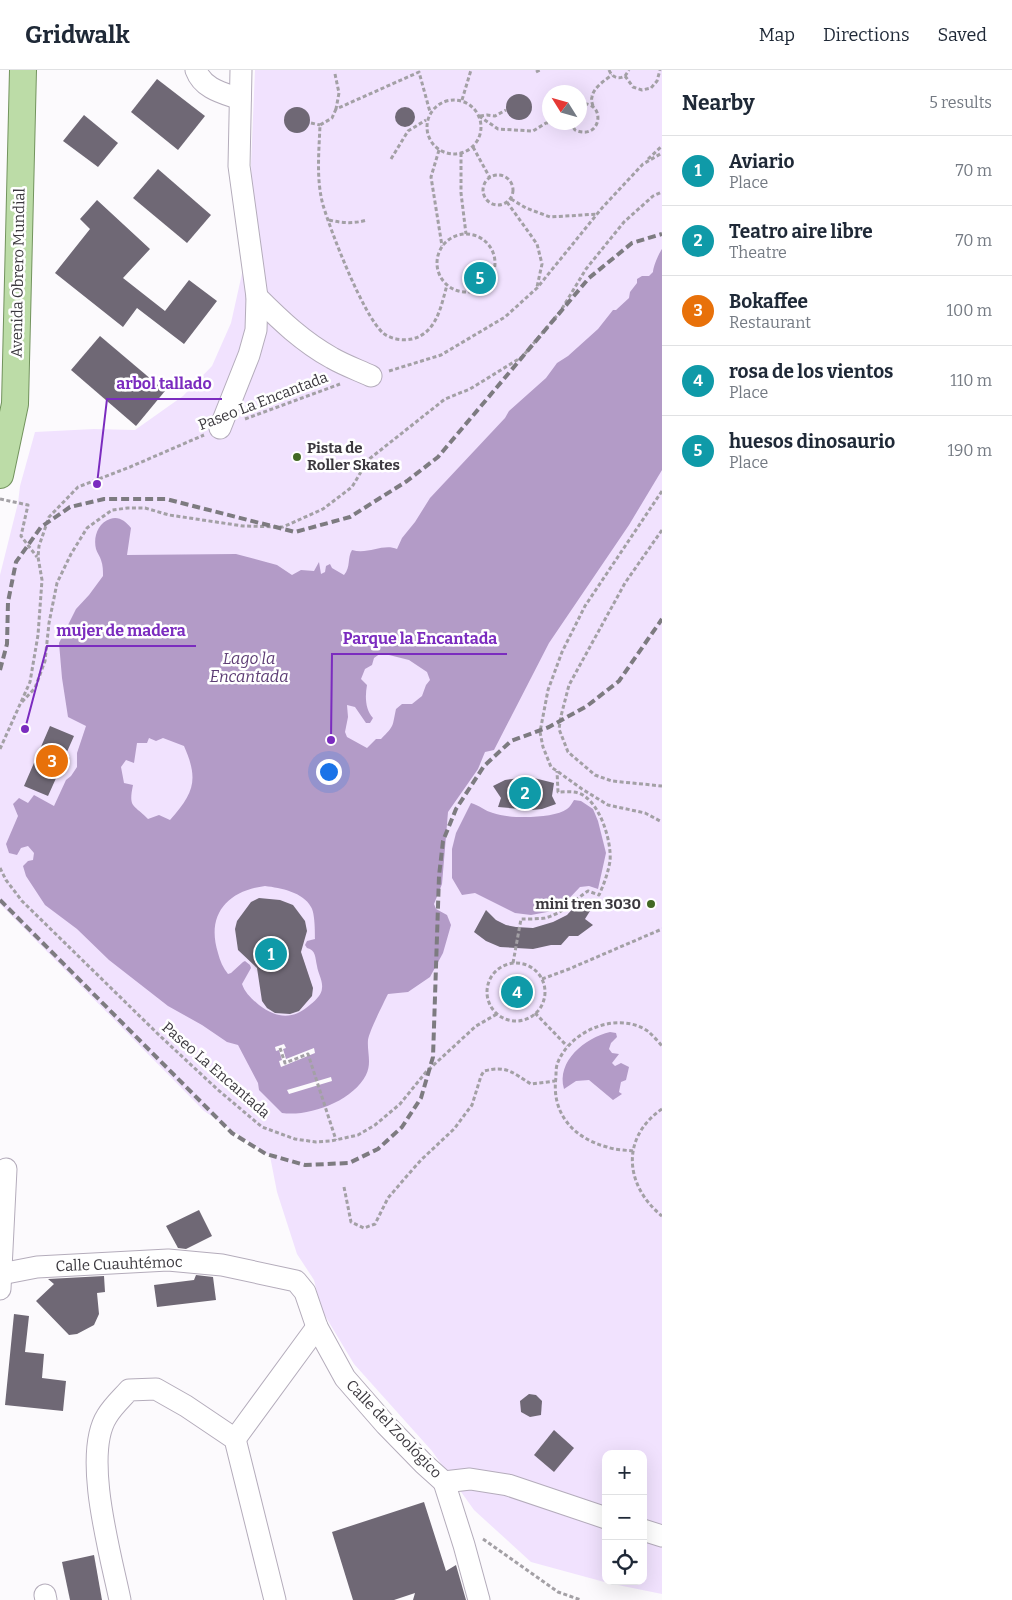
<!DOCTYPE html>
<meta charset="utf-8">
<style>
:root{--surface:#fff;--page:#f2f2f3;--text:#1f2937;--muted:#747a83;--line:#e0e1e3;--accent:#ea580c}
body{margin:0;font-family:Bitter,serif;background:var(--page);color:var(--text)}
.controls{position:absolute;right:15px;bottom:15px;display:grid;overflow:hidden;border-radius:10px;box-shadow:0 5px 20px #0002}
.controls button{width:45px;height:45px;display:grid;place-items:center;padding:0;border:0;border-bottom:1px solid var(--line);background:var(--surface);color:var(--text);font:25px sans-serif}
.compass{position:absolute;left:542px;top:15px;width:45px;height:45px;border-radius:50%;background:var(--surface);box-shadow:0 5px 20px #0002;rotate:307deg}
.you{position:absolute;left:328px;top:701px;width:18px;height:18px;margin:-12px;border:4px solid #fff;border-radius:50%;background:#1a73e8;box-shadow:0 0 0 8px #1a73e833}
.badge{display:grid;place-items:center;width:32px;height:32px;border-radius:50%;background:var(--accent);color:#fff;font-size:16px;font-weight:700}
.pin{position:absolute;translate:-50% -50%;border:2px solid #fff;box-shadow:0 1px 5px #0006}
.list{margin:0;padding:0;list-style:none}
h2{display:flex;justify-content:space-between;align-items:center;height:65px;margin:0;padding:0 20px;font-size:21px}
h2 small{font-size:16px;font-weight:400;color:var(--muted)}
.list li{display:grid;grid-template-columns:32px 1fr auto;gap:15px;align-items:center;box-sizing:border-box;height:70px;padding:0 20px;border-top:1px solid var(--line)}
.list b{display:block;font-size:19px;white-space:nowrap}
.list p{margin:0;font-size:16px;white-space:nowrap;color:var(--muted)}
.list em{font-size:16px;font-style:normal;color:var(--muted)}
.icon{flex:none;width:28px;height:28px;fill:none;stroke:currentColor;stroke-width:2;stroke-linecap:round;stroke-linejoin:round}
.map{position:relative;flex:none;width:662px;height:1530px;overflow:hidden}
header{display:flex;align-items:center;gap:30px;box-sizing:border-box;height:70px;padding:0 25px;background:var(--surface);border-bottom:1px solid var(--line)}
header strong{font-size:24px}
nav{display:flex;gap:28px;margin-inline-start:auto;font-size:18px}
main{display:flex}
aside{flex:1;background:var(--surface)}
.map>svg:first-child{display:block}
</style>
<header>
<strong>Gridwalk</strong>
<nav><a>Map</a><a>Directions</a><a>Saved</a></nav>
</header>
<main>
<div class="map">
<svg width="662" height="1530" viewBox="0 0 662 1530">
<rect width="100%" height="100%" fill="#fcfafd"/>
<!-- green -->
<path fill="#f1e2fe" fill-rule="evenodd" d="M255,0h407v1524l-54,-11 -77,-21 -57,-52 -42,-59 -78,-87 -33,-55 -7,-29 -17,-26 -20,-62 -7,-36 -66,-45 -204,-207v-329l18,-72 2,-17 15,-54 59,-3 41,1 48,-34 29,-30 19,-43 22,-99 -2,-60zM550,22h30v30h-30zM606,1384h37v127h-37z"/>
<!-- water -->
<g fill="#b39bc7" fill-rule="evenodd">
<path d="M662,179v221l-33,55 -80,118 -55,107 -9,2 -7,17 -30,43 -6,72 -8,20 2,5 11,6 4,10 -8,28 -13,24 -22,15 -20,2c-5,10 -19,38 -20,46 -1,12 4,23 -2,35 -13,26 -57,42 -84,38l-23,-23 -1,-7 -20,-38 -11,-3 -25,-17 -34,-19 -59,-46 -32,-31 -32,-24 -19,-29 -3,-10 5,-5 5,-1 1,-7 -6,-7 -7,2 -4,7 -8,-2 -3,-9 12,-28 -5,-12 6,-6 9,5 6,-8 20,11 12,-26 5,-4 6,-9v-14l9,-27 -18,-9 -6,-39 -3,-35 17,-34 13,-14 14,-19c0,-5 0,-11 -2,-16 -1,-4 -4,-7 -5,-11 -3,-12 2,-26 14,-30 9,-3 15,2 21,9l-4,27 109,-1 41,11 15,10 9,-5 13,1 5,-9 2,12 4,-2 1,-6 4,-2 2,4 12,7c7,-8 3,-17 8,-25 16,5 31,-7 45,-1l5,-11 13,-16 15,-24 75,-80 4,-7 37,-33 11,-15 11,-7 30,-27 15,-19h3l13,-12 1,-6 7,-9v-4l5,-3h7l4,-4c0,-5 6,-19 9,-23zM381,583l28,7 18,12 3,8 -4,5 -4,11 -10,8h-10l-6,5c-4,18 -1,16 -15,30h-5l-9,9 -20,-11 -2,-5 3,-15 -1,-12 8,2 11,16h4l3,-5c-8,-9 -8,-22 -6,-33l-6,-6 4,-10 7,-4 2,-7zM149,668l7,3 7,-3 21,8c15,34 10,47 -14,74l-11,-5 -11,4c-14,-15 -20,-10 -15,-34l-9,-2 -3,-16 5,-7 8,3 3,-20h10zM265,816c16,2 38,6 46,21 4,6 4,25 4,32l-8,2 -2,4 2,3c9,2 8,9 10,18 1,7 6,15 5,22 0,6 -6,12 -11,16 -18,16 -33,15 -52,1 -7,-6 -14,-12 -17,-21l9,-16 -1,-3 -5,-4 -2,1 -12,11 -3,1c-5,-6 -8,-13 -10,-21 -12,-38 9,-62 47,-67z"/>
<path d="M574,730l7,1 12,8 5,12 8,32 -8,36 -9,-3 -9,1 -22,23 -27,5 -16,-2 -40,-20 -13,2 -10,-17v-29l4,-16 15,-30c8,2 14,8 22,10 15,6 60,6 74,-4 3,-2 5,-6 7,-9z"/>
<path d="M610,962l6,1 1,4 -6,6 -2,6 3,4 7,1 -7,9 3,3 6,-3 8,4 -3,13 -5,2 -2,10 3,2 -9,6 -24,-20 -13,1 -12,8c-8,-28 21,-51 46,-57z"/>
</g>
<!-- pier -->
<g fill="#fcfafd">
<path d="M284,974l2,4 -3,1 3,10 28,-11 1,5 -34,14 -2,-6 3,-1 -3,-10 -3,1 -1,-4z"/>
<path d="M331,1007l1,4 -43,13 -2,-4z"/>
</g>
<!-- building -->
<g fill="#6f6875">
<path d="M157,9l48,37 -27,34 -47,-38z"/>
<circle cx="519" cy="37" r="13"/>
<circle cx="297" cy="50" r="13"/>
<circle cx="405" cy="47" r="10"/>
<path d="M84,45l34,28 -20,24 -35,-26z"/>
<path d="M158,99l53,46 -24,28 -54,-45z"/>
<path d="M97,130l53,49 -27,29 42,33 24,-31 28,21 -33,43 -47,-36 -14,19 -68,-54 35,-44 -10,-10z"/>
<path d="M100,266l65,55 -29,35 -65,-56z"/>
<path d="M50,656l24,10 -8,18 4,4 -3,12 -5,5 -5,1 -9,20 -24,-10z"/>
<path d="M520,708h14l20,5 -2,13 4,8 -14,5 -10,1 -34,-3 3,-9 -8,-12 12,-6z"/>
<path d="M259,828l21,2 13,5 12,16 2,10 -6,21 12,36 -1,8 -13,15 -9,3 -15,-1 -8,-5 -5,-7 -5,-33 -19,-18 -3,-21 2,-8 14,-19z"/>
<path d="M578,833l12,8 -5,8 8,6 -15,11h-9l-8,9h-10l-18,4 -33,-2 -14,-6 -12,-9 12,-22 10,10 10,5 10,2 17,1 20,-6 14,-7z"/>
<path d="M199,1140l13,26 -26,13 -8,-1 -12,-22z"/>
<path d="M196,1205l17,2 3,23 -59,7 -3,-22 40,-5z"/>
<path d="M104,1206l1,16 -8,1 2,21 -5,11 -17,9 -8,1 -33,-34 18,-17 -6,-5z"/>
<path d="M14,1244l15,2 -4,36 19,2 -2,24 24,3 -3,30 -58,-6z"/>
<path d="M529,1324l7,1 6,6 -1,14 -11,2 -9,-5 -1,-11z"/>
<path d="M554,1360l20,18 -20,24 -20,-17z"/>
<path d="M424,1432l22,69 10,-6 10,35h-53l2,-7 -21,7h-41l-21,-68z"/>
<path d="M94,1485l8,45h-32l-8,-38z"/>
</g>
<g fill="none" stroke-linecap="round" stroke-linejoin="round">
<!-- minor casing -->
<g stroke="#b4acbb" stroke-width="23">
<g id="minor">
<path d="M196,0c7,19 27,23 44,29"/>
<path d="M257,227c23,23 46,45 75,61 12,7 26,12 39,18"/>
<path d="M220,358l29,-73 7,-25 1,-33 -18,-131 2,-96"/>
<path d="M1,1204l36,-7 131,-7 54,5 74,16 9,11 12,35 28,51 41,47 38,39 20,18 26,-3 38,6 98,33"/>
<path d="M0,1219l6,-120"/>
<path d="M235,1369l82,-112"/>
<path d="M444,1412l20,63 15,55"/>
<path d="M643,1460l19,6"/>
<path d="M45,1525l1,5"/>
<path d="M120,1530c-9,-44 -38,-145 -13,-184 6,-10 15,-18 22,-26l27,-1 30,17 49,33 40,161"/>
</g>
</g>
<!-- major casing -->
<g stroke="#72935d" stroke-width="28">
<path id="major" d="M0,405l15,-71 8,-334"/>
</g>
<!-- path -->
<g stroke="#a3a0a5" stroke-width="3" stroke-dasharray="4 2.5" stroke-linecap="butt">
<path d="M609,0c3,7 9,10 16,6l4,-6"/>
<path d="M536,2l4,-2"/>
<path d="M335,4l4,19 -3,16 83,-37 11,40"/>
<path d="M625,6l8,11 9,3 9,-2 6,-7 3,-11"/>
<circle cx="454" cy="57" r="27"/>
<path d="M462,30l9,-30"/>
<path d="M593,36c-1,-3 -2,-6 -1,-9 1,-9 13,-17 20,-22"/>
<path d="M336,39l-4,9 -12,7c-1,27 -4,54 3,80 8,27 40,110 60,128 7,6 20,8 29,6 25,-6 29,-33 35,-54"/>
<path d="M479,46l19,13 35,2 13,-8 18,1 7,2"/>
<path d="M480,46l7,-1 8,1 11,-6"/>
<path d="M570,52l5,8c27,12 32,-30 5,-26"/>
<path d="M311,53l9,2"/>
<path d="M473,77l17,31"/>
<path d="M439,80l-8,27 11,69"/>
<path d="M461,83v40l5,41"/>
<path d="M391,89l17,-28 18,-11"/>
<path d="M648,89l14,-13"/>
<circle cx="498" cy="120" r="15"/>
<path d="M511,129l15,9 24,9 48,-3"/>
<path d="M507,132l30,42 5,20 -5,23"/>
<path d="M329,150c13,3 24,4 38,0"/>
<circle cx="466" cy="193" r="29"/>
<path d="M389,301l52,-16 64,-38 32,-29 65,-80 41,-44 19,-11"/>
<path d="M245,349l95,-35"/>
<path d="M662,421l-77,115 -23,46 -14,38 -8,42 3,15 8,20 6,4 25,18 26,16 37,8 17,9"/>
<path d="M0,429l28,6 -7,31 16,21"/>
<path d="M662,460l-37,53 -56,102 -8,31 -2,13 9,23 27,23 17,6 50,5"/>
<path d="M22,632l13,-14 10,-27 4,-38 8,-40 14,-29 16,-26 25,-18 16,-2h17l24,7 74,11 40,1 40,-18 29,-22 16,-27 77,-61 25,-10 52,-32 38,-45 26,-43 38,-47 29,-26 9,-4"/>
<path d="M0,679l30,-67 8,-47 4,-55 -4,-23 1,-11 10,-29 29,-30 52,-20 74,-32"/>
<path d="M0,798l6,12 16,21 137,134 58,54 45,38 33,12 21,3 15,-1 27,-6 17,-10 25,-21 26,-32 50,-46 21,-12"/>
<path d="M513,893l8,-44c7,0 16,0 24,-1 17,-4 29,-18 43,-27l11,4c5,-11 9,-22 11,-34 2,-20 -11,-62 -32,-68 -6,-2 -14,-1 -20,-1l-1,-21"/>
<circle cx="516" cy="922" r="29"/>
<path d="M542,909l27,-10 93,-40"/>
<path d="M535,943l32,33"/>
<path d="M280,978l5,15 23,-9 28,86"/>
<path d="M662,1039c-42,29 -37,77 0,107"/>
<path d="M633,1081c-8,-1 -18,-1 -26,-4 -34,-9 -56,-34 -51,-70 0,-5 0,-11 2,-15 13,-32 61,-52 91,-30 4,4 9,9 13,14"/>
<path d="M344,1117l7,35 13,6 11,-4 13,-26 18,-21 15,-17 33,-31 18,-24 9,-29 3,-5c23,-6 29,2 47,13l24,-3"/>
<path d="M483,1469l75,53 23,8"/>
</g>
<!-- minor -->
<use href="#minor" stroke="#fff" stroke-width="21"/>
<!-- major -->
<use href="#major" stroke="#bcdca7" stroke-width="26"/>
<!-- rail -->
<g stroke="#7d7b80" stroke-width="4" stroke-dasharray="8 4" stroke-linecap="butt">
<path d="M0,600l7,-26 1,-42 8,-40 25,-35 29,-20 34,-8h62l129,33 55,-15 57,-36 31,-24 151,-179 43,-35 30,-9"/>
<path d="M0,830l232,233 34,21 39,11 44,-2 29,-14 24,-22 19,-29 12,-41 6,-181 4,-35 13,-32 28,-43 27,-25 38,-14 38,-21 32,-25 43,-62"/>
</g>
</g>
<!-- markers -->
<g fill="#426924" stroke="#fff" stroke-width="2">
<circle cx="297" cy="387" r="5"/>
<circle cx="651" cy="834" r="5"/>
</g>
<g text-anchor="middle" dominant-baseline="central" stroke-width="5" stroke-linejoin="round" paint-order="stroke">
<!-- street labels -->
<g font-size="15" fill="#3b383e" stroke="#fff">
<text transform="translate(18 203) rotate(-89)">Avenida Obrero Mundial</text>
<text transform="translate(263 331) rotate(-21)">Paseo La Encantada</text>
<text transform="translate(216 1000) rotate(41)">Paseo La Encantada</text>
<text transform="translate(119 1194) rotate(-2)">Calle Cuauhtémoc</text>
<text transform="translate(394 1359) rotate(46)">Calle del Zoológico</text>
</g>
<!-- poi labels -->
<g font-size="15" font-weight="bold" fill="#3b383e" stroke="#fff" text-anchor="start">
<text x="307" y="378">Pista de<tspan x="307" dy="17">Roller Skates</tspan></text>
<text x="641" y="834" text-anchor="end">mini tren 3030</text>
</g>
<!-- water labels -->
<g font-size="16" font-style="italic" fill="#5c3c74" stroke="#fff">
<text x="249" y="588">Lago la<tspan x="249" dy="18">Encantada</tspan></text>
</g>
</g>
<!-- callouts -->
<path fill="none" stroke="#7b2cbf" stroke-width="2" d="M97 414L107 329H222M25 659L47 576H196M331 670L332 584H507"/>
<g fill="#7b2cbf" stroke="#fff" stroke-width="2">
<circle cx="97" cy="414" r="5"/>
<circle cx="25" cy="659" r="5"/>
<circle cx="331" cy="670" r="5"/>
</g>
<g font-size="16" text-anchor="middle" font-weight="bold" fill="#7b2cbf" stroke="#fff" stroke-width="5" stroke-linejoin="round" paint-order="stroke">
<text x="164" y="319">arbol tallado</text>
<text x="121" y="566">mujer de madera</text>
<text x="420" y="574">Parque la Encantada</text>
</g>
</svg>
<div class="controls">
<button>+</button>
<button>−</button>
<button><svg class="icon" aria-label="locate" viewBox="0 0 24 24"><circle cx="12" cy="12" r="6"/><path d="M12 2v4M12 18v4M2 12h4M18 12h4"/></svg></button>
</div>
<svg class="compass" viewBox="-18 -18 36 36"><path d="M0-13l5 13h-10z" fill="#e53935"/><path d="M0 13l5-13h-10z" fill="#747a83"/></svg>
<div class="you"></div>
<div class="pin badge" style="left:271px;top:884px;background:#0f9aa8">1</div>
<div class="pin badge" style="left:525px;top:723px;background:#0f9aa8">2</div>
<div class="pin badge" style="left:52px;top:691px;background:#e8710a">3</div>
<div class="pin badge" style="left:517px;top:922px;background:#0f9aa8">4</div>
<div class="pin badge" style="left:480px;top:208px;background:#0f9aa8">5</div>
</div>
<aside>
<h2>Nearby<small>5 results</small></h2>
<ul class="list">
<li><span class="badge" style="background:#0f9aa8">1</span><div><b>Aviario</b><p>Place</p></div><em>70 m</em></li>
<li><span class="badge" style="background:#0f9aa8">2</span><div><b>Teatro aire libre</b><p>Theatre</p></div><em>70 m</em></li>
<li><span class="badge" style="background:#e8710a">3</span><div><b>Bokaffee</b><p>Restaurant</p></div><em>100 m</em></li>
<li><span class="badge" style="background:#0f9aa8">4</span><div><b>rosa de los vientos</b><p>Place</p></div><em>110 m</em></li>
<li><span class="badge" style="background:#0f9aa8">5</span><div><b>huesos dinosaurio</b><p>Place</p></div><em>190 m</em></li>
</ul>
</aside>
</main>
